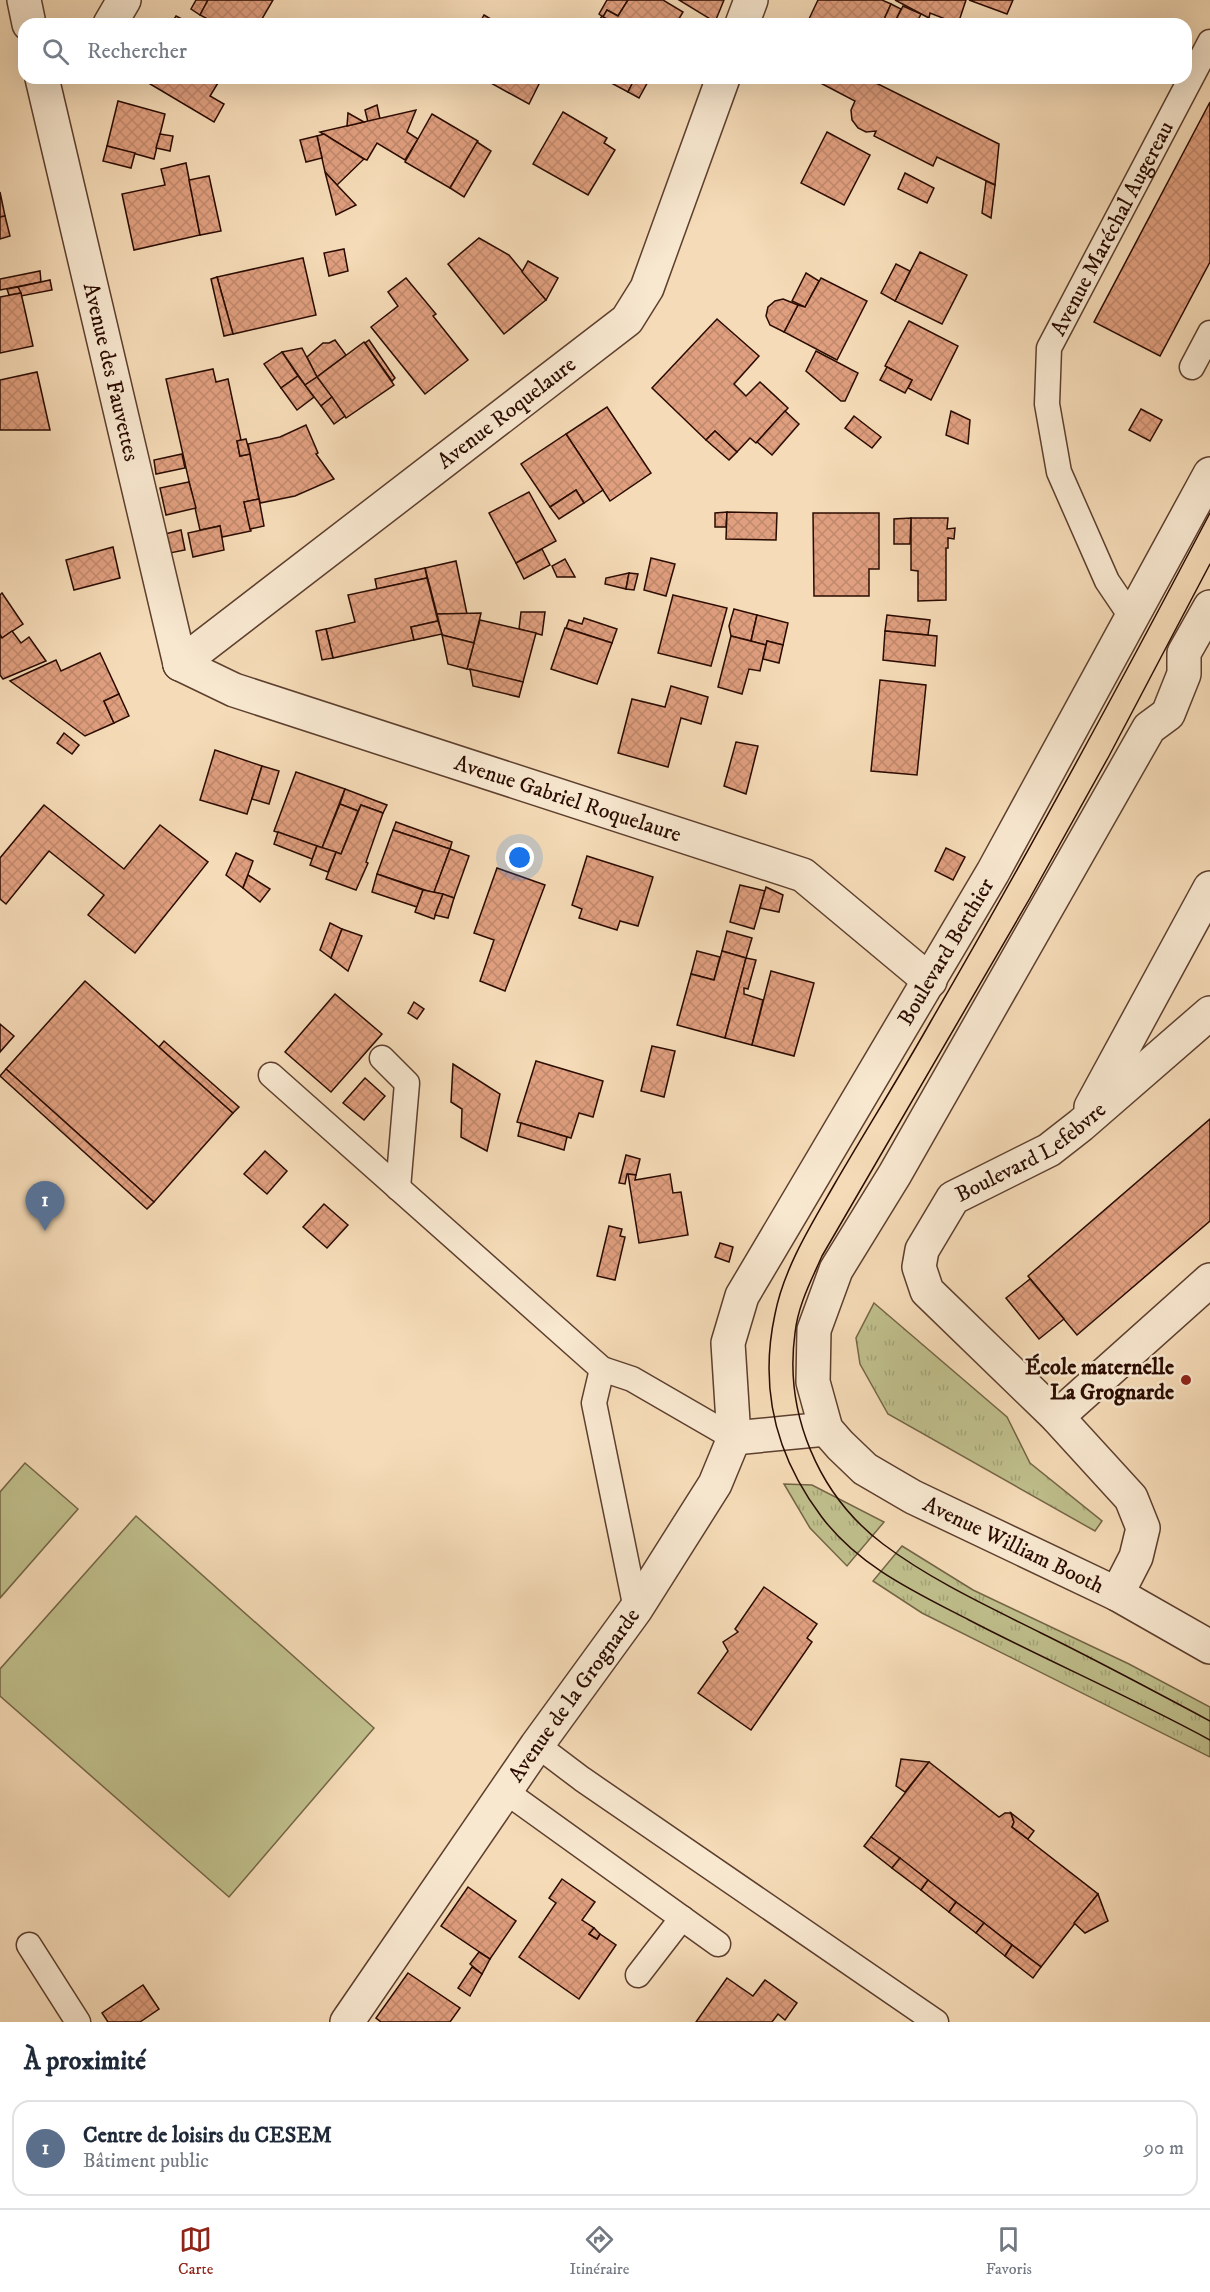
<!DOCTYPE html>
<html lang="fr">
<meta charset="utf-8">
<style>
:root{--surface:#fff;--page:#f6f6f7;--text:#1f2937;--muted:#747a83;--line:#e0e1e3;--accent:#8f2418}
body{margin:0;font-family:"IM FELL DW Pica",serif;background:var(--page);color:var(--text)}
.you{position:absolute;left:520px;top:858px;width:21px;height:21px;margin:-15px;border:4px solid #fff;border-radius:50%;background:#1a73e8;box-shadow:0 0 0 9px #1a73e833}
.badge{display:grid;place-items:center;width:39px;height:39px;border-radius:50%;background:var(--accent);color:#fff;font-size:20px;font-weight:700}
.pin{position:absolute;translate:-50% -50px;filter:drop-shadow(0 2px 3px #0008)}
.pin::after{content:'';position:absolute;top:32px;width:21px;height:18px;background:inherit;clip-path:polygon(0 0,100% 0,50% 100%)}
.list{margin:0;padding:0;list-style:none}
h2{display:flex;justify-content:space-between;align-items:center;height:78px;margin:0;padding:0 24px;font-size:26px}
h2 small{font-size:20px;font-weight:400;color:var(--muted)}
.list li{display:grid;grid-template-columns:39px 1fr auto;gap:18px;align-items:center;box-sizing:border-box;height:96px;margin:0 12px 12px;padding:0 12px;border:2px solid var(--line);border-radius:18px}
.list b{display:block;font-size:22px;white-space:nowrap}
.list p{margin:0;font-size:20px;white-space:nowrap;color:var(--muted)}
.list em{font-size:20px;font-style:normal;color:var(--muted)}
.icon{flex:none;width:33px;height:33px;fill:none;stroke:currentColor;stroke-width:2;stroke-linecap:round;stroke-linejoin:round}
.map{position:relative;flex:none;width:1210px;height:2022px;overflow:hidden}
.search{position:absolute;background:var(--surface);box-shadow:0 6px 24px #0002;left:18px;right:18px;top:18px;height:66px;display:flex;align-items:center;gap:15px;box-sizing:border-box;padding:0 21px;border-radius:18px;color:var(--muted);font-size:22px}
.sheet{height:186px;background:var(--surface)}
nav{display:flex;justify-content:space-around;align-items:center;box-sizing:border-box;height:84px;border-top:2px solid var(--line);background:var(--surface);font-size:16px;color:var(--muted)}
nav a{display:grid;justify-items:center;gap:3px}
nav .on{color:var(--accent)}
.map>svg:first-child{display:block}
</style>
<div class="map">
<svg width="1210" height="2022" viewBox="0 0 1210 2022">
<defs>
<pattern id="grass-tufts" width="24" height="20" patternUnits="userSpaceOnUse" patternTransform="scale(1.5)"><rect width="24" height="20" fill="#bfbf8c"/><path d="M3 7l-1-3M5 7V3M7 7l1-3M15 17l-1-3M17 17v-4M19 17l1-3" fill="none" stroke="#a4a377"/></pattern>
<pattern id="building-cross-hatch" width="8" height="8" patternUnits="userSpaceOnUse" patternTransform="scale(1.5)"><rect width="8" height="8" fill="#e09f7f"/><path d="M0 0l8 8M0 8l8-8" fill="none" stroke="#c0886c"/></pattern>
</defs>
<rect width="100%" height="100%" fill="#f5dbb7"/>
<filter id="stains"><feTurbulence type="fractalNoise" baseFrequency=".00333" numOctaves="4"/><feColorMatrix values="0 0 0 0 .2 0 0 0 0 .09 0 0 0 0 .02 0 0 0 .5 -.17"/></filter>
<radialGradient id="worn" r=".72"><stop offset=".6" stop-color="#630" stop-opacity="0"/><stop offset="1" stop-color="#630" stop-opacity=".3"/></radialGradient>
<!-- grass -->
<g fill="url(#grass-tufts)" stroke="#746546" stroke-width="1.5">
<path d="M874,1303l133,114 23,46 72,58 -7,10 -207,-117 -28,-50 -4,-26z"/>
<path d="M784,1484l28,1 72,37 -37,44 -37,-38z"/>
<path d="M902,1546l71,44 156,74 81,43v50l-288,-144 -49,-32z"/>
</g>
<!-- pitch -->
<g fill="#bfbf8c" stroke="#746546" stroke-width="1.5">
<path d="M25,1463l53,46 -78,89v-106z"/>
<path d="M136,1516l238,212 -145,169 -229,-201v-27z"/>
</g>
<!-- building -->
<g fill="url(#building-cross-hatch)" stroke="#2a0b00" stroke-width="1.5">
<path d="M196,0h12l-8,15 -9,-6z"/>
<path d="M208,0h65l-14,24h-42l-17,-9z"/>
<path d="M607,0h21l-10,16 -11,-6 -4,7 -4,-3z"/>
<path d="M628,0h35l20,12 -7,12h-61l-12,-7 4,-7 11,6z"/>
<path d="M679,0h45l-9,22z"/>
<path d="M818,0h64l9,4 -9,20h-67l-7,-3z"/>
<path d="M895,0h71l-8,24 -28,-11 -1,5z"/>
<path d="M969,0h44l-6,14z"/>
<path d="M891,4l10,5 -7,15h-12z"/>
<path d="M903,6l18,8 -5,10h-22z"/>
<path d="M484,15l15,9h-20z"/>
<path d="M176,16l15,8h-20z"/>
<path d="M602,16l1,1 12,7h-18z"/>
<path d="M140,78h81l-11,18 14,8 -10,18z"/>
<path d="M491,78h51l-13,26 -40,-22z"/>
<path d="M602,78h33l-7,14z"/>
<path d="M635,78h15l-11,20 -11,-6z"/>
<path d="M811,78h55l133,66 -4,41 -58,-28 -4,9 -59,-30 2,-5 -10,1 -8,-4 -6,-8 -1,-10 4,-9z"/>
<path d="M118,101l47,13 -11,45 -47,-13z"/>
<path d="M1210,102v160l-50,94 -66,-34z"/>
<path d="M377,105l3,14 -12,3 -3,-12z"/>
<path d="M416,110l-9,22 11,7 -13,21 -28,-17 -10,17 -3,-1 -44,-27z"/>
<path d="M563,112l44,26 -3,5 11,7 -27,45 -55,-31z"/>
<path d="M348,113l16,9 -17,4z"/>
<path d="M432,114l46,27 -28,47 -45,-26z"/>
<path d="M827,132l43,23 -26,50 -43,-22z"/>
<path d="M160,134l13,2 -3,15 -14,-3z"/>
<path d="M324,134l40,25 -27,26 -12,-13 -8,-36z"/>
<path d="M317,136l5,22 -16,4 -6,-22z"/>
<path d="M477,142l14,9 -27,46 -14,-9z"/>
<path d="M107,146l28,7 -4,15 -28,-7z"/>
<path d="M186,163l14,72 -66,15 -12,-56 43,-9 -4,-16z"/>
<path d="M325,172l12,13 19,20 -20,10z"/>
<path d="M905,173l29,15 -7,15 -29,-14z"/>
<path d="M209,176l12,55 -21,4 -11,-55z"/>
<path d="M986,181l9,4 -4,33 -9,-5z"/>
<path d="M0,192l5,24 -5,1z"/>
<path d="M5,216l5,20 -10,3v-22z"/>
<path d="M479,238l30,17 37,45 -42,34 -56,-70z"/>
<path d="M344,249l4,22 -19,5 -5,-23z"/>
<path d="M920,252l47,23 -25,49 -47,-23z"/>
<path d="M303,258l13,57 -83,19 -16,-57z"/>
<path d="M528,261l30,17 -12,22 -24,-28z"/>
<path d="M896,264l14,7 -15,30 -14,-8z"/>
<path d="M40,271l1,11 -41,8v-11z"/>
<path d="M806,273l13,8 -14,26 -13,-6z"/>
<path d="M217,277l16,57 -9,2 -13,-57z"/>
<path d="M406,278l30,36 -3,2 35,44 -43,34 -54,-67 27,-21 -10,-14z"/>
<path d="M821,278l46,23 -30,59 -53,-28 14,-27 7,2z"/>
<path d="M50,280l2,10 -31,6 -3,-9z"/>
<path d="M18,287l3,6 -12,2 -2,-6z"/>
<path d="M21,293l12,53 -33,7v-56z"/>
<path d="M783,299l15,6 -14,27 -14,-7 -4,-9 2,-9 7,-6z"/>
<path d="M717,319l42,37 -25,28 12,12 14,-14 28,26 -32,35 -6,-5 -13,14 -22,-21 -9,9 -54,-52z"/>
<path d="M909,321l49,25 -27,54 -23,-12 4,-8 -27,-14z"/>
<path d="M335,340l11,15 -29,22 -10,-20 16,-14h6z"/>
<path d="M369,340l26,38 -3,3 -27,-38z"/>
<path d="M364,342l30,43 -48,33 -29,-41z"/>
<path d="M302,348l15,29 -12,8 -23,-33z"/>
<path d="M816,351l42,22 -13,28h-4l-35,-30z"/>
<path d="M282,352l16,24 -17,12 -17,-24z"/>
<path d="M887,367l25,13 -7,13 -25,-13z"/>
<path d="M213,369l3,13 12,-3 13,61 -4,1 3,15 10,-2 9,45 -15,3 7,29 -29,6 -2,-11 -20,4 -34,-151z"/>
<path d="M37,372l13,58h-50v-50z"/>
<path d="M298,376l16,21 -17,13 -16,-22z"/>
<path d="M317,377l15,20 -11,9 -16,-21z"/>
<path d="M332,397l13,19 -11,8 -13,-18z"/>
<path d="M607,407l44,66 -41,28 -44,-67z"/>
<path d="M1141,409l21,11 -12,21 -21,-11z"/>
<path d="M785,411l14,13 -27,31 -15,-13z"/>
<path d="M951,411l19,9 -2,24 -22,-9z"/>
<path d="M854,416l27,21 -9,11 -27,-20z"/>
<path d="M306,425l12,28 -2,1 18,25 -39,17 -35,7 -12,-59 32,-7z"/>
<path d="M715,431l22,21 -8,8 -23,-20z"/>
<path d="M566,434l37,56 -19,13 -8,-13 -26,17 -29,-43z"/>
<path d="M246,439l4,15 -10,2 -3,-15z"/>
<path d="M182,454l3,14 -29,6 -2,-14z"/>
<path d="M189,482l7,26 -30,7 -6,-27z"/>
<path d="M576,490l8,13 -25,16 -9,-12z"/>
<path d="M529,492l27,49 -40,22 -27,-50z"/>
<path d="M259,499l5,27 -14,3 -6,-27z"/>
<path d="M727,512l-1,15h-11v-14z"/>
<path d="M727,512l50,1 -1,27 -50,-1z"/>
<path d="M813,513h66v56h-10v27h-55z"/>
<path d="M911,518h37l-1,11 8,-1 -1,11 -6,-1v10h-2v52l-28,1v-30l-7,-1z"/>
<path d="M911,518l-1,26h-16v-25z"/>
<path d="M220,526l4,24 -31,7 -5,-24z"/>
<path d="M181,530l4,20 -15,3 -5,-19z"/>
<path d="M113,547l7,31 -46,12 -8,-30z"/>
<path d="M542,549l8,16 -26,14 -8,-16z"/>
<path d="M651,558l24,6 -9,32 -22,-6z"/>
<path d="M565,559l10,18h-18l-5,-11z"/>
<path d="M456,561l11,53h-30l-12,-46z"/>
<path d="M425,568l2,10 -50,11 -2,-10z"/>
<path d="M629,573l-3,16 -21,-5 1,-6z"/>
<path d="M629,573l9,1 -4,16 -8,-1z"/>
<path d="M427,578l11,43 -27,6 3,13 -81,18 -7,-29 29,-7 -7,-27z"/>
<path d="M2,593l21,31 -21,14 -2,-3v-40z"/>
<path d="M673,595l54,13 -16,58 -53,-13z"/>
<path d="M734,609l23,6 -6,26 -20,-5 -2,-10z"/>
<path d="M521,612h24l-3,23 -23,-6z"/>
<path d="M481,613l-7,30 -32,-8 -5,-21z"/>
<path d="M757,615l31,8 -5,22 -16,-4 -1,4 -15,-4z"/>
<path d="M887,615l43,5 -2,15 -43,-4z"/>
<path d="M584,618l33,11 -5,14 -46,-15 3,-8 13,4z"/>
<path d="M480,620l56,13 -13,49 -56,-13z"/>
<path d="M438,621l4,13 -28,6 -3,-13z"/>
<path d="M565,628l47,15 -15,41 -46,-15z"/>
<path d="M326,629l7,29 -11,2 -6,-29z"/>
<path d="M12,631l9,12 8,-6 17,24 -43,18 -3,-4v-40l2,3z"/>
<path d="M885,631l52,5 -2,30 -52,-6z"/>
<path d="M442,635l32,8 -7,26 -19,-5z"/>
<path d="M731,636l35,9 -6,26 -11,-2 -7,25 -24,-7z"/>
<path d="M767,641l16,4 -4,18 -16,-4z"/>
<path d="M100,653l19,41 -15,7 10,22 -29,13 -75,-55 46,-21 5,11z"/>
<path d="M470,669l53,13 -4,15 -46,-11z"/>
<path d="M880,680l46,5 -9,90 -46,-4z"/>
<path d="M671,686l37,11 -7,27 -20,-6 -13,49 -50,-14 14,-54 33,8z"/>
<path d="M119,694l10,22 -15,7 -10,-22z"/>
<path d="M64,733l15,12 -7,9 -15,-11z"/>
<path d="M736,742l22,4 -12,48 -22,-8z"/>
<path d="M215,750l47,16 -15,48 -47,-14z"/>
<path d="M262,766l17,5 -10,33 -17,-5z"/>
<path d="M296,772l49,17 -23,59 -48,-17z"/>
<path d="M345,789l42,16 -4,8 -22,-8 -3,6 -18,-7z"/>
<path d="M340,804l18,7 -17,43 -19,-6z"/>
<path d="M44,805l80,64 36,-44 48,37 -73,91 -47,-38 16,-20 -55,-44 -43,53 -6,-5v-41z"/>
<path d="M361,805l22,8 -17,49 2,1 -12,27 -30,-11 10,-27 5,2z"/>
<path d="M396,822l56,20 -2,7 -57,-19z"/>
<path d="M393,830l57,19 -16,44 -57,-19z"/>
<path d="M278,832l39,14 -5,13 -38,-15z"/>
<path d="M317,846l19,6 -8,20 -18,-7z"/>
<path d="M946,848l19,9 -12,23 -18,-9z"/>
<path d="M450,849l19,7 -15,42 -20,-6z"/>
<path d="M236,853l17,8 -10,27 -17,-13z"/>
<path d="M587,856l66,21 -15,49 -18,-5 -3,9 -38,-12 3,-9 -10,-4z"/>
<path d="M497,868l48,17 -40,106 -25,-10 14,-41 -20,-7z"/>
<path d="M377,874l46,16 -6,17 -45,-15z"/>
<path d="M248,875l22,14 -10,13 -17,-14z"/>
<path d="M740,885l25,6 -11,38 -24,-7z"/>
<path d="M766,887l17,8 -4,17 -19,-4z"/>
<path d="M423,890l20,4 -9,25 -19,-7z"/>
<path d="M443,894l11,4 -6,20 -13,-3z"/>
<path d="M330,923l12,6 -11,29 -11,-8z"/>
<path d="M342,929l20,7 -14,35 -17,-13z"/>
<path d="M727,931l25,7 -6,20 -24,-7z"/>
<path d="M697,951l23,6 -6,23 -23,-6z"/>
<path d="M722,951l24,7 -21,80 -48,-13 14,-51 23,6z"/>
<path d="M746,958l10,2 -8,29 -4,-1v6l19,6 -11,45 -27,-7z"/>
<path d="M771,971l43,12 -20,73 -42,-11z"/>
<path d="M85,981l148,132 -79,89 -148,-133z"/>
<path d="M335,994l47,40 -51,58 -46,-40z"/>
<path d="M414,1002l10,7 -7,10 -9,-6z"/>
<path d="M0,1024l14,12 -14,16z"/>
<path d="M164,1041l75,66 -6,6 -74,-66z"/>
<path d="M652,1046l23,5 -11,46 -23,-6z"/>
<path d="M536,1061l67,20 -10,36 -14,-4 -8,25 -54,-16z"/>
<path d="M453,1064l47,30 -13,57 -26,-14 1,-28 -11,-7z"/>
<path d="M6,1069l148,133 -7,7 -147,-133z"/>
<path d="M365,1078l20,18 -21,24 -21,-17z"/>
<path d="M1210,1119v102l-133,114 -49,-59z"/>
<path d="M521,1123l46,14 -3,13 -46,-14z"/>
<path d="M265,1151l22,20 -20,23 -23,-20z"/>
<path d="M626,1155l14,4 -4,16 -9,-1 -2,10 -6,-1z"/>
<path d="M628,1174l8,1 -1,5 35,-6 3,19 8,-1 7,43 -49,8z"/>
<path d="M324,1204l24,21 -21,23 -24,-21z"/>
<path d="M609,1226l13,3 -2,7 5,1 -10,43 -18,-4z"/>
<path d="M720,1243l13,4 -4,15 -14,-5z"/>
<path d="M1030,1279l34,40 -25,20 -33,-41z"/>
<path d="M764,1587l53,37 -10,14 5,4 -61,88 -53,-37 30,-42 -5,-9 15,-10 -3,-3z"/>
<path d="M901,1759l28,3 -24,30 -9,-6z"/>
<path d="M929,1762l70,55 6,-4h6l3,9 -2,5 86,67 -57,73 -170,-130z"/>
<path d="M1011,1813l23,18 -6,8 -16,-12 2,-5z"/>
<path d="M871,1837l29,21 -8,10 -28,-22z"/>
<path d="M900,1858l28,22 -7,10 -29,-22z"/>
<path d="M562,1879l33,23 -13,18 12,8 -5,6 8,5 3,-5 16,11 -37,54 -60,-42 37,-54 -7,-5z"/>
<path d="M928,1880l28,22 -7,10 -28,-22z"/>
<path d="M468,1887l48,34 -26,38 -49,-33z"/>
<path d="M1098,1894l10,27 -23,12 -11,-10z"/>
<path d="M956,1902l28,21 -8,10 -27,-21z"/>
<path d="M984,1923l28,22 -7,11 -29,-23z"/>
<path d="M594,1928l6,6 -3,5 -8,-5z"/>
<path d="M1012,1945l29,22 -8,11 -28,-22z"/>
<path d="M479,1952l11,7 -8,15 -12,-10z"/>
<path d="M472,1967l10,7 -12,22 -12,-8z"/>
<path d="M408,1973l52,35 -10,14h-69l-5,-4z"/>
<path d="M727,1978l26,18 12,-16 32,23 -12,17 -7,-6 -6,8h-76z"/>
<path d="M143,1985l16,24 -19,13h-32l-6,-9z"/>
</g>
<g fill="none" stroke-linecap="round" stroke-linejoin="round">
<!-- service casing -->
<g stroke="#5d3f2e" stroke-width="27">
<g id="service">
<path d="M1192,367l18,-34"/>
<path id="s1" d="M1132,618l-25,-37 -48,-109 -12,-68 2,-56 161,-306"/>
<path d="M382,1058l25,25 -9,105"/>
<path d="M271,1075l331,294 30,10 102,59"/>
<path d="M602,1369l-8,34 42,206"/>
<path d="M537,1745l45,34 354,243"/>
<path d="M505,1791l213,153"/>
<path d="M29,1945l49,77"/>
<path d="M638,1975l44,-57"/>
</g>
</g>
<!-- minor casing -->
<g stroke="#5d3f2e" stroke-width="36">
<g id="minor">
<path d="M24,0l5,24"/>
<path d="M110,24l14,-24"/>
<path d="M742,24l9,-24"/>
<path id="s2" d="M42,78l138,586"/>
<path id="s3" d="M180,664l447,-344 20,-32 76,-210"/>
<path id="s4" d="M180,664l54,26 569,185 127,106"/>
<path d="M1091,1107l119,-219"/>
<path d="M1057,1417l153,-137"/>
<path id="s5" d="M1117,1594l19,-37 7,-29 -12,-30 -74,-81 -130,-126 -8,-24 3,-17 31,-52 96,-48 32,-25 129,-112"/>
</g>
</g>
<!-- tertiary casing -->
<g stroke="#5d3f2e" stroke-width="36">
<g id="tertiary">
<path id="s6" d="M1210,607l-26,46v21l-16,40 -19,14 -254,446 -59,96 -22,60 -1,52 13,47 14,16 25,24 48,28 204,97 93,53"/>
<path d="M734,1438l92,-9"/>
<path id="s7" d="M347,2022l190,-277 99,-136 79,-125 19,-46 -6,-95 14,-47 251,-424 217,-398"/>
</g>
</g>
<!-- service -->
<use href="#service" stroke="#f8e8d0" stroke-width="24"/>
<!-- minor -->
<use href="#minor" stroke="#f8e8d0" stroke-width="33"/>
<!-- tertiary -->
<use href="#tertiary" stroke="#f8e8d0" stroke-width="33"/>
<!-- tram -->
<g stroke="#2a0b00" stroke-width="1.5">
<path d="M1210,513c-90,171 -182,341 -279,508 -31,55 -65,109 -97,164 -23,40 -50,83 -59,129 -16,74 1,142 46,202 37,50 94,76 148,104 79,41 162,77 241,120"/>
<path d="M1210,564l-101,192 -79,142 -208,358c-11,25 -24,49 -27,77 -11,80 23,162 88,211 48,36 104,62 158,89 57,28 113,58 169,88"/>
</g>
</g>
<!-- markers -->
<circle fill="#8f2418" stroke="#f8e8d0" stroke-width="2" cx="1186" cy="1380" r="6"/>
<g text-anchor="middle" dominant-baseline="central" stroke-width="5" stroke-linejoin="round" paint-order="stroke">
<!-- street labels -->
<g font-size="22" fill="#2a0b00" stroke="#f8e8d0">
<text stroke="none"><textPath href="#s1" startOffset="424">Avenue Maréchal Augereau</textPath></text>
<text stroke="none"><textPath href="#s2" startOffset="302">Avenue des Fauvettes</textPath></text>
<text stroke="none"><textPath href="#s3" startOffset="412">Avenue Roquelaure</textPath></text>
<text stroke="none"><textPath href="#s4" startOffset="411">Avenue Gabriel Roquelaure</textPath></text>
<text stroke="none"><textPath href="#s7" startOffset="1246">Boulevard Berthier</textPath></text>
<text stroke="none"><textPath href="#s5" startOffset="588">Boulevard Lefebvre</textPath></text>
<text stroke="none"><textPath href="#s6" startOffset="1154">Avenue William Booth</textPath></text>
<text stroke="none"><textPath href="#s7" startOffset="398">Avenue de la Grognarde</textPath></text>
</g>
<!-- poi labels -->
<g font-size="22" font-weight="bold" fill="#2a0b00" stroke="#f8e8d0" text-anchor="end">
<text x="1174" y="1367">École maternelle<tspan x="1174" dy="25">La Grognarde</tspan></text>
</g>
</g>
<rect width="100%" height="100%" filter="url(#stains)"/>
<rect width="100%" height="100%" fill="url(#worn)"/>
</svg>
<div class="you"></div>
<div class="pin badge" style="left:45px;top:1231px;background:#5c6f8a">1</div>
<div class="search"><svg class="icon" aria-label="search" viewBox="0 0 24 24"><circle cx="10" cy="10" r="6"/><path d="M15 15l6 6"/></svg>Rechercher</div>
</div>
<section class="sheet">
<h2>À proximité<small></small></h2>
<ul class="list">
<li><span class="badge" style="background:#5c6f8a">1</span><div><b>Centre de loisirs du CESEM</b><p>Bâtiment public</p></div><em>90 m</em></li>
</ul>
</section>
<nav>
<a class="on"><svg class="icon" aria-label="map" viewBox="0 0 24 24"><path d="M3 6l6-2 6 2 6-2v14l-6 2-6-2-6 2zM9 4v14M15 6v14"/></svg>Carte</a>
<a><svg class="icon" aria-label="directions" viewBox="0 0 24 24"><path d="M12 3l9 9-9 9-9-9zM9 14v-3h6M13 9l2 2-2 2"/></svg>Itinéraire</a>
<a><svg class="icon" aria-label="saved" viewBox="0 0 24 24"><path d="M7 4h10v16l-5-4-5 4z"/></svg>Favoris</a>
</nav>
